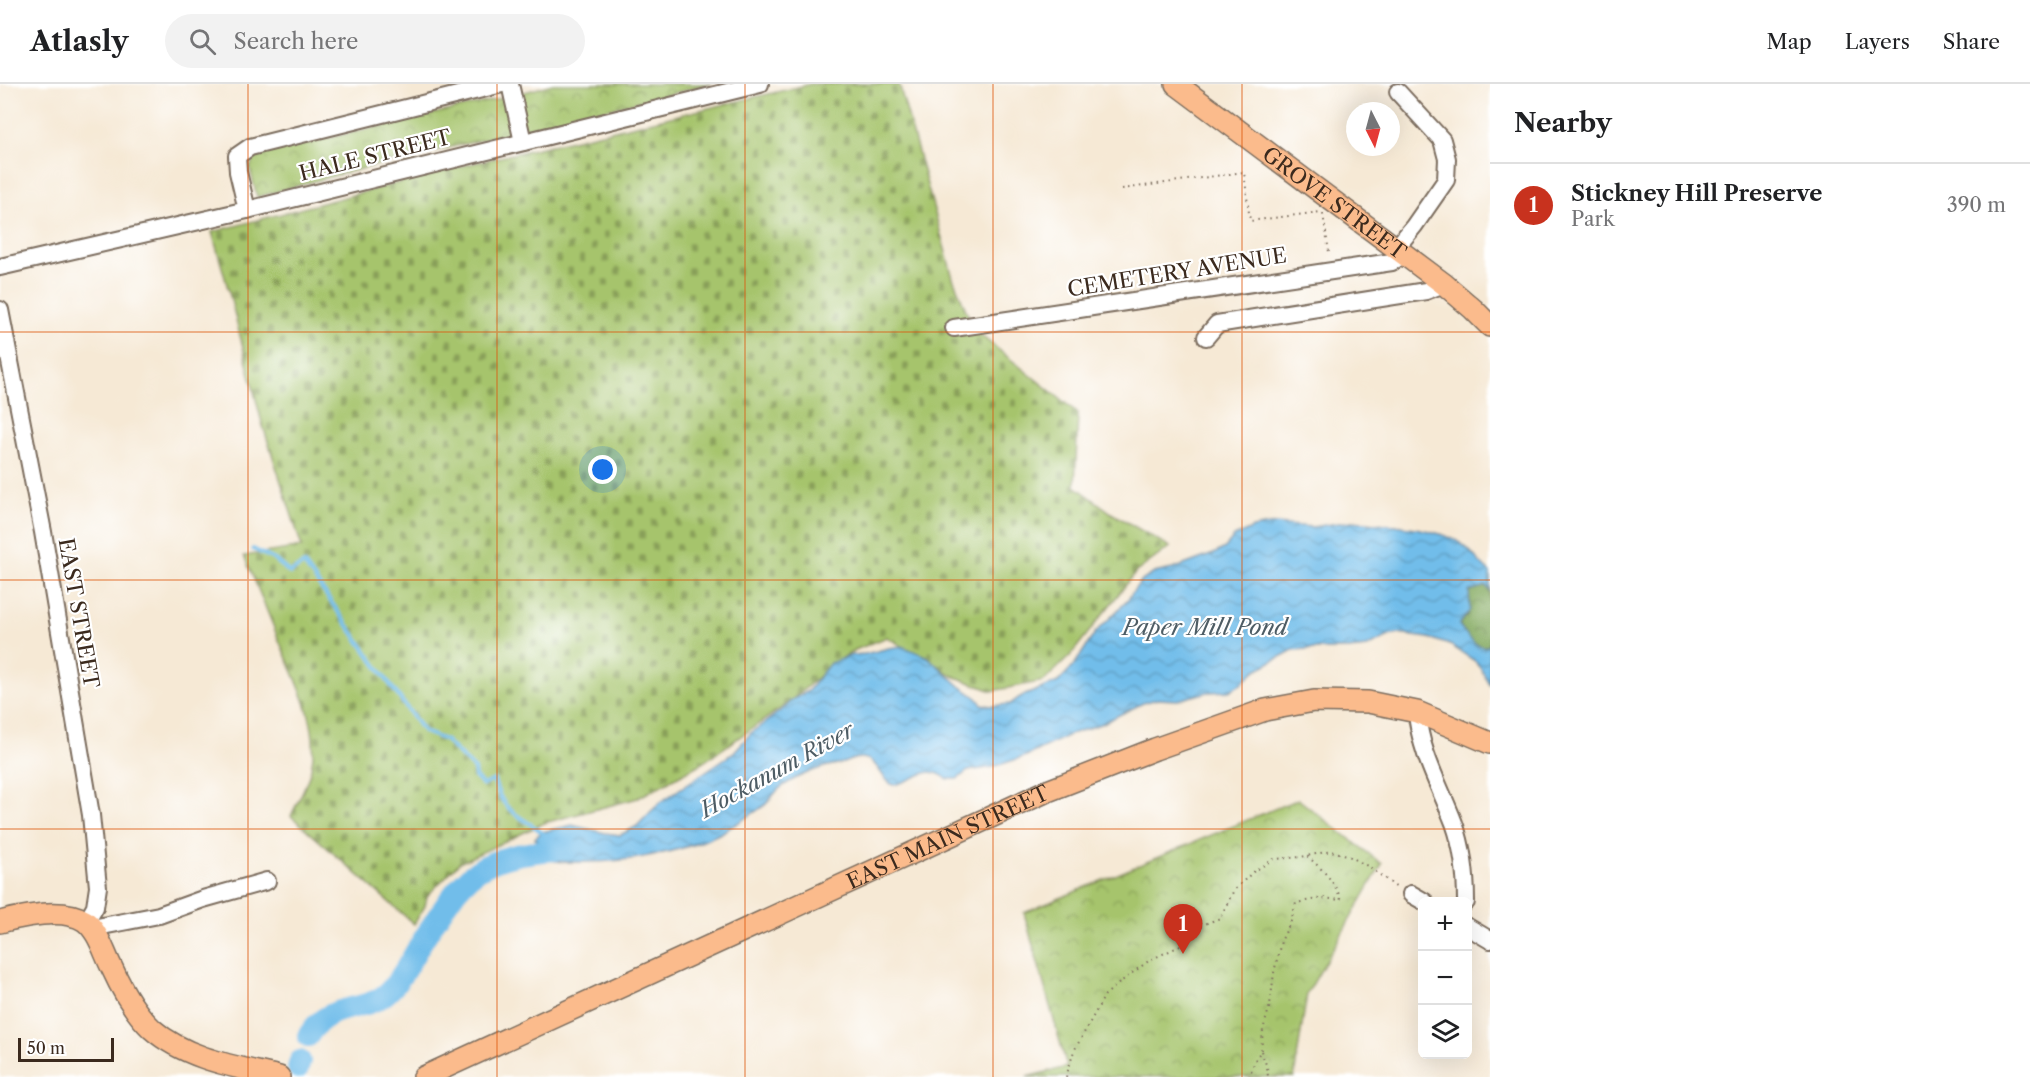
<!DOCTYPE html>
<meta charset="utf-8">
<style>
:root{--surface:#fff;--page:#f2f2f2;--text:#202124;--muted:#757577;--line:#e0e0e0;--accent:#c8321e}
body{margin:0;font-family:"Libre Caslon Text",serif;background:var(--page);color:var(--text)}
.controls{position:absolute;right:18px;bottom:18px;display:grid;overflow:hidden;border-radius:9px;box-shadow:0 6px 24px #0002}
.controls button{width:54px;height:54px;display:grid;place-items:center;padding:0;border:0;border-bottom:2px solid var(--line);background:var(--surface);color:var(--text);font:30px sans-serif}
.compass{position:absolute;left:1346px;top:18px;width:54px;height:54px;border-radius:50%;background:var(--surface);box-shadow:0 6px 24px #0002;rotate:174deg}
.scale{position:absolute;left:18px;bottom:15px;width:96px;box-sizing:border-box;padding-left:6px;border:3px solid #3b2a1e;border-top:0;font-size:16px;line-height:21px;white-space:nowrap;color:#3b2a1e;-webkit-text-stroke:4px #fff;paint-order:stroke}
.you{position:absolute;left:603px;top:386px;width:21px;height:21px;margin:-15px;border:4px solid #fff;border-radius:50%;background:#1a73e8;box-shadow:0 0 0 9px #1a73e833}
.badge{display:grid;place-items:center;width:39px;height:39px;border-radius:50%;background:var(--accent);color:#fff;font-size:20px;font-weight:700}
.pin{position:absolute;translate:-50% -50px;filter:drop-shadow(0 2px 3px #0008)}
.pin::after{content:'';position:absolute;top:32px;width:21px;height:18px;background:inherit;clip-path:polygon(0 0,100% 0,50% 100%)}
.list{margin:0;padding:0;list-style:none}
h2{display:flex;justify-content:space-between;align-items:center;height:78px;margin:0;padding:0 24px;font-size:26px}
h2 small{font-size:20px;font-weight:400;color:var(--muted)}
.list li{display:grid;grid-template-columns:39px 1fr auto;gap:18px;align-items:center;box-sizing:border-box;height:84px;padding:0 24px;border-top:2px solid var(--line)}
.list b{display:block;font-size:22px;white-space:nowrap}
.list p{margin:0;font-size:20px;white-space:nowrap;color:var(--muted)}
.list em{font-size:20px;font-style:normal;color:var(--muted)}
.icon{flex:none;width:33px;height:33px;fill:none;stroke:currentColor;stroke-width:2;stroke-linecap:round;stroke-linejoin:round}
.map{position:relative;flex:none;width:1490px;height:993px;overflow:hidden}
header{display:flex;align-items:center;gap:36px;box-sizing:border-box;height:84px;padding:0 30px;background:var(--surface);border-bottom:2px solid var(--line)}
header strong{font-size:28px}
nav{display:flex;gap:33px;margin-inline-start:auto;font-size:21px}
.search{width:420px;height:54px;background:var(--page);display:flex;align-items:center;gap:15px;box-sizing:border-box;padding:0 21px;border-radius:33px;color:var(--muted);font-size:22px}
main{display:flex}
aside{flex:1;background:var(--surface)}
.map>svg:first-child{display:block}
</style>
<header>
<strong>Atlasly</strong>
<div class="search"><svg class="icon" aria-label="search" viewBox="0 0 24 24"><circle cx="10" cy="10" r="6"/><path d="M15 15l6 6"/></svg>Search here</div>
<nav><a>Map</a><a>Layers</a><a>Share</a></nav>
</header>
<main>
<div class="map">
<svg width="1490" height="993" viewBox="0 0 1490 993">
<defs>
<pattern id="forest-crowns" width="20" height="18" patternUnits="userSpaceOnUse" patternTransform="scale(1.5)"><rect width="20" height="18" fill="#84aa60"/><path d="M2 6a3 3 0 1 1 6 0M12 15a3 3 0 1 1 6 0" fill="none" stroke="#6d8b4f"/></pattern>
<pattern id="cemetery-stones" width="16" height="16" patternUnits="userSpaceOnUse" patternTransform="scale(1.5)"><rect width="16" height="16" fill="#a6c46c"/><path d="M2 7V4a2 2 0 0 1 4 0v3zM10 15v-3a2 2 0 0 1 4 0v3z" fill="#889f58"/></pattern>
<pattern id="park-crowns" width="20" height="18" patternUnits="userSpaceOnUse" patternTransform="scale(1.5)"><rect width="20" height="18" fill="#a6c46c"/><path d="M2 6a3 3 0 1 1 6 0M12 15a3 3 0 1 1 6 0" fill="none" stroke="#889f58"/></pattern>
<pattern id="water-waves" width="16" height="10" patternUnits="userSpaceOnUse" patternTransform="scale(1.5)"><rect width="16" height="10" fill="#71bdea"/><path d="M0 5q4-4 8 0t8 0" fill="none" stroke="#5e9abd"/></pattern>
</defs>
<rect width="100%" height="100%" fill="#fff"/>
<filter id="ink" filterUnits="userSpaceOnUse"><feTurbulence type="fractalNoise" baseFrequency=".0167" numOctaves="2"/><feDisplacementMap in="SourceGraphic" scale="12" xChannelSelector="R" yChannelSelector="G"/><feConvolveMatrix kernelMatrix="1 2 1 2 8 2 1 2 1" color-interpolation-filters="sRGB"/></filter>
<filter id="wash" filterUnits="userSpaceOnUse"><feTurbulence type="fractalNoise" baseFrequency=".008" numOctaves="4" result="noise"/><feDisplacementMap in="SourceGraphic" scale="24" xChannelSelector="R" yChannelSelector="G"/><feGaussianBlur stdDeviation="1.35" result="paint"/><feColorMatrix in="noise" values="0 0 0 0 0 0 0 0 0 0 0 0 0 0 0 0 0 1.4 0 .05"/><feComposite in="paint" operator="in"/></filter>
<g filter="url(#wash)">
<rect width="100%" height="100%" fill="#f6e9d5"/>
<!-- forest -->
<path fill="url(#forest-crowns)" stroke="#606a3f" stroke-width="1.5" d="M1486,502l4,5v54c-13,7 -23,-10 -31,-20l9,-11 1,-23z"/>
<!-- cemetery -->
<path fill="url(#cemetery-stones)" stroke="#707745" stroke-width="1.5" d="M811,0h88l54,194 21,52 104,83 -3,73 38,28 57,33 -34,25 -66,84 -26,25 -52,10 -39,-15 -66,-39 -32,13 -23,15 -45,39 -85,59 -64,35 -94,25 -85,40 -32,33 -2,10 -11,18 -123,-108c7,-15 16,-31 20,-47 10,-44 -13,-84 -30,-124 -12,-29 -24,-59 -37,-89l58,-9 -40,-124 -33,-131 -17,-60 254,-67z"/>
<!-- park -->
<g fill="url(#park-crowns)" stroke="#707745" stroke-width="1.5">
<path d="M553,0h158l-374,91 -80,22 -7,-28 4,-14 253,-58z"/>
<path d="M1298,715l84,65 -75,130 -13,83h-268l41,-10 -43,-154z"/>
</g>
<!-- water -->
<path fill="url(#water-waves)" stroke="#567484" stroke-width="1.5" d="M1352,437c29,2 84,6 108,22 12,7 19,21 30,29v19l-4,-5 -17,5 1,19 -11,15c8,10 18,27 31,20v41l-10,-19 -5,-6 -23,-15 -23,-8 -32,-4 -8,2 -22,11 -19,2h-40l-15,1 -37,20 -15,14 -12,7 -21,1 -30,8 -21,-1 -14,4 -40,20 -32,11 -45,22 -33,11 -25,4 -11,8h-10c-19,-17 -33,3 -54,6 -14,-7 -14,-27 -33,-27 -6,0 -11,3 -17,5 -21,3 -45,12 -63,25 -6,5 -10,12 -15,17 -12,9 -26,17 -39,25 -38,22 -101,33 -145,32 -23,0 -40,3 -46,-24l7,-6 30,-7 33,8 15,2 6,-3 11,-6 22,-23 74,-50 18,-20 37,-28 2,-4 18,-10 22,-28 22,-8 13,-1 24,-6 13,-2 26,11 32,29 17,12 5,6 9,2 19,-2 10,-7 38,-15 17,-18 20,-31 30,-30 15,-21 14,-9 19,-4 43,-16 9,-5 9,-11 19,-9 22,-4 37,3z"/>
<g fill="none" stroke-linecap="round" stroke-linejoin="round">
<!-- stream -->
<path stroke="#71bdea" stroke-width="4" d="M253,465l22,11 15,13 14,-9 120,168 21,8 29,29 1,8 8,8 11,-5c9,35 26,34 50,54"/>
<!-- river -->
<g stroke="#71bdea" stroke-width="22">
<path d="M308,952c22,-36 56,-22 79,-43 13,-12 22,-30 31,-45 48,-77 56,-93 150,-99"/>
<path d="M298,984l2,-7"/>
</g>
</g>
</g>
<g filter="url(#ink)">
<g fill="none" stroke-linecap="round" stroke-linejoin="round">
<!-- minor casing -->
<g stroke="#7c6d5e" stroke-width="20">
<g id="minor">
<path d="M510,0l13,58"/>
<path d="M247,126l-9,-38 -1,-16 13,-9 252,-63"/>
<path d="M1396,164l18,-22 32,-46 1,-21 -5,-19 -44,-48"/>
<path d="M0,183l247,-57 513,-126"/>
<path d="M0,226l43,222 48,283 7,72 -3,20 -9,16"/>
<path d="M954,244l438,-66 13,-8"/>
<path d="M1206,253l11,-13 209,-33 18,-7"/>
<path d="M1417,628c3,41 23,74 37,111 9,25 12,52 12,79"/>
<path d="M1411,810l14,8"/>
<path d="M1468,843l22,13"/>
<path d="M92,844l67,-13 44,-16 64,-18"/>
</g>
</g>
<!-- major casing -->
<g stroke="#7c6d5e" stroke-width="24">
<g id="major">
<path id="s1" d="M1176,0l268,200 29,25 17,17"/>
<path d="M0,838c23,-6 64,-15 85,-1 14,11 19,32 27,47 10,22 22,44 40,61 34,30 85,38 127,48"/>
<path id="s2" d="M424,993l621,-285 110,-43 110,-39 49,-9 54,1 49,10 73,31"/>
</g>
</g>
<!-- path -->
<g stroke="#7c6d5e" stroke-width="2" stroke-dasharray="1.5 4.5" stroke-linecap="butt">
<path d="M1122,105l122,-17 6,49 70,-9"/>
<path d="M1323,130l6,38"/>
<path d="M1261,967l6,16 1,10"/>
<path d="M1066,993l8,-26 31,-56 23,-19 22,-16 32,-15 23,-21 15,-6 14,-28 19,-18 21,-13 27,-2 30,-6 16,4 24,13 26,20"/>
<path d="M1249,993l7,-19 5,-7 2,-21 7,-25 4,-32 7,-32 10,-20 5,-18 26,-5 19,2c-6,-19 -20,-32 -35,-45"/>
</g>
<!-- minor -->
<use href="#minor" stroke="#fff" stroke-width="16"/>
<!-- major -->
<use href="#major" stroke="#fbbb8c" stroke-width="21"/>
</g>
</g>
<!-- grid -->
<path fill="none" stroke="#df570d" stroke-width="1.5" stroke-opacity="0.55" d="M248,0v993M497,0v993M745,0v993M993,0v993M1242,0v993M0,248h1490M0,496h1490M0,745h1490"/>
<g text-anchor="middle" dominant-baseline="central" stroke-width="4.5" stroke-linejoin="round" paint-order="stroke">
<!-- street labels -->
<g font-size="21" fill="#3b2a1e" stroke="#fff">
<text transform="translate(375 71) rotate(-14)">HALE STREET</text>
<text stroke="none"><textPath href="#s1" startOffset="198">GROVE STREET</textPath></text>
<text transform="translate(1177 188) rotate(-9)">CEMETERY AVENUE</text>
<text transform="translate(79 529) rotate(80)">EAST STREET</text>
<text stroke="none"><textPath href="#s2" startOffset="576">EAST MAIN STREET</textPath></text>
</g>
<!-- water labels -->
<g font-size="22" font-style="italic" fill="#4e5d65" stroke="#fff">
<text x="1205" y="543">Paper Mill Pond</text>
<text transform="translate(777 686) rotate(-29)">Hockanum River</text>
</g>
</g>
</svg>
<div class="controls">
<button>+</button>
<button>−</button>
<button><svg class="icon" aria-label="layers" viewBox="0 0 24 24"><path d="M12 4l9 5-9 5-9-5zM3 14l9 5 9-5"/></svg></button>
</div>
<svg class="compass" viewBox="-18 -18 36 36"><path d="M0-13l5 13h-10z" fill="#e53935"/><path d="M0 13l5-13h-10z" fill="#757577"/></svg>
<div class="scale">50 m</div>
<div class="you"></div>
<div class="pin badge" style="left:1183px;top:870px">1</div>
</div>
<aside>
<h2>Nearby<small></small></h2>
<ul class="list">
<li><span class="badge">1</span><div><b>Stickney Hill Preserve</b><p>Park</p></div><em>390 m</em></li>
</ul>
</aside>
</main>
